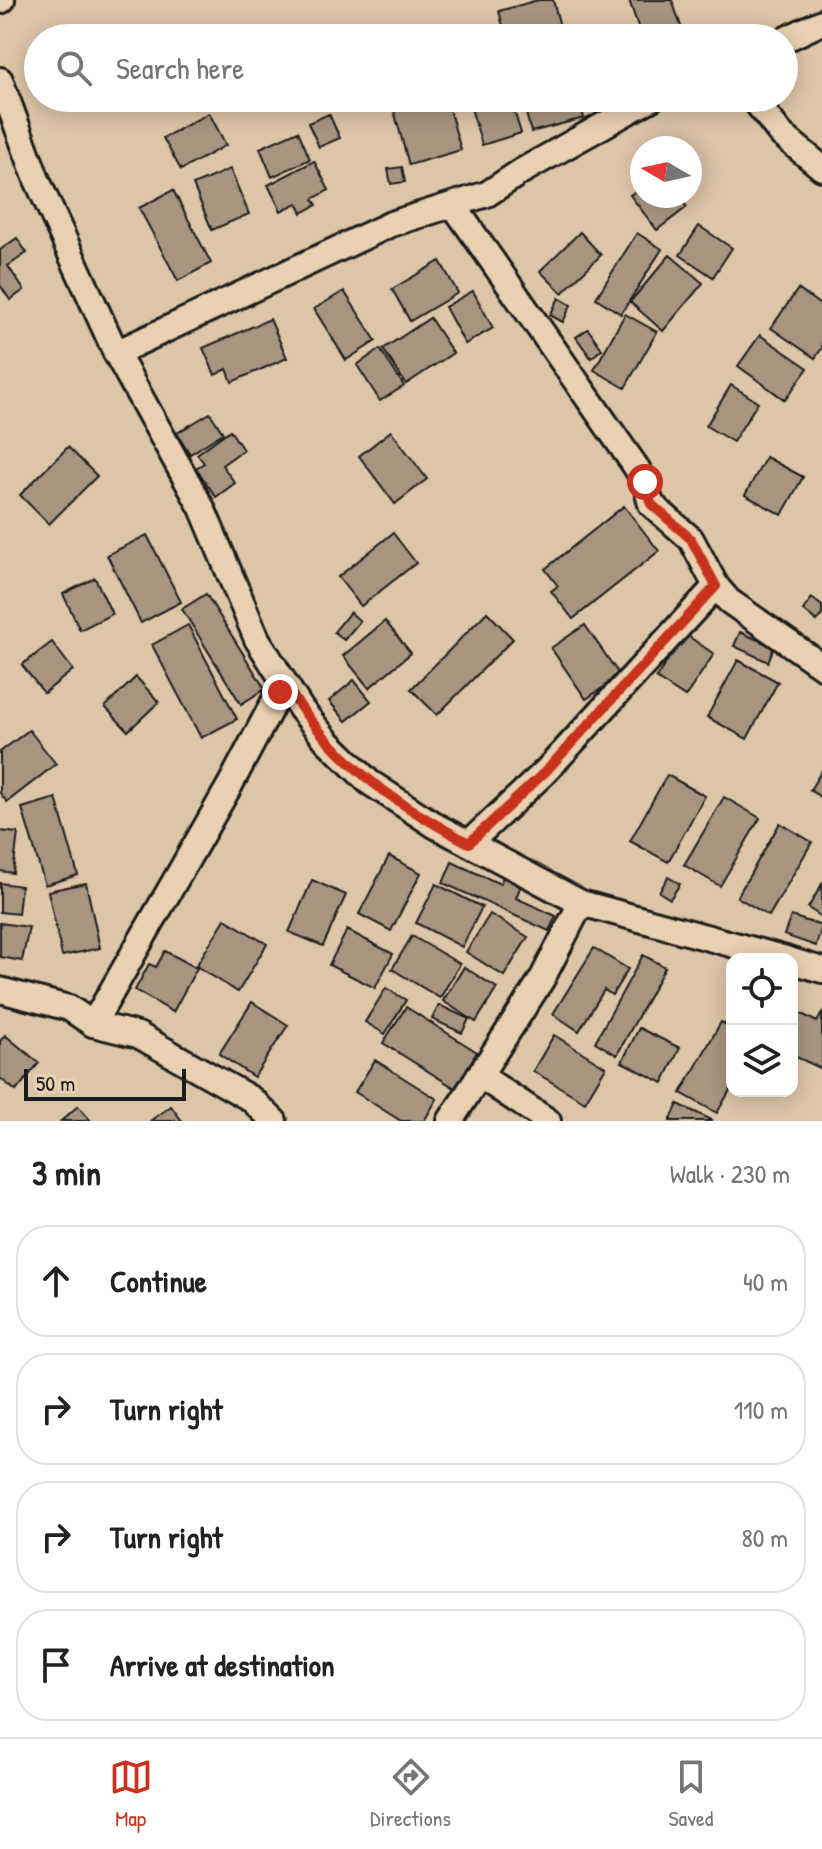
<!DOCTYPE html>
<meta charset="utf-8">
<style>
:root{--surface:#fff;--page:#f6f6f6;--text:#222;--muted:#767676;--line:#e0e0e0;--accent:#c8321e}
body{margin:0;font-family:"Patrick Hand",sans-serif;background:var(--page);color:var(--text)}
.controls{position:absolute;right:24px;bottom:24px;display:grid;overflow:hidden;border-radius:16px;box-shadow:0 4px 20px #0003}
.controls button{width:72px;height:72px;display:grid;place-items:center;padding:0;border:0;border-bottom:2px solid var(--line);background:var(--surface);color:var(--text);font:40px sans-serif}
.compass{position:absolute;left:630px;top:136px;width:72px;height:72px;border-radius:50%;background:var(--surface);box-shadow:0 4px 20px #0003;rotate:279deg}
.scale{position:absolute;left:24px;bottom:20px;width:162px;box-sizing:border-box;padding-left:8px;border:4px solid #1c1c1c;border-top:0;font-size:22px;line-height:28px;white-space:nowrap;color:#1c1c1c;-webkit-text-stroke:6px #e9d0b1;paint-order:stroke}
.stop{position:absolute;width:24px;height:24px;margin:-18px;border:6px solid #c8321e;border-radius:50%;background:#fff}
.stop.end{background:#c8321e;border-color:#fff;box-shadow:0 2px 8px #0008}
.list{margin:0;padding:0;list-style:none}
h2{display:flex;justify-content:space-between;align-items:center;height:104px;margin:0;padding:0 32px;font-size:34px}
h2 small{font-size:26px;font-weight:400;color:var(--muted)}
.list li{display:grid;grid-template-columns:52px 1fr auto;gap:24px;align-items:center;box-sizing:border-box;height:112px;margin:0 16px 16px;padding:0 16px;border:2px solid var(--line);border-radius:32px}
.list b{display:block;font-size:30px;white-space:nowrap}
.list em{font-size:26px;font-style:normal;color:var(--muted)}
.icon{flex:none;width:44px;height:44px;fill:none;stroke:currentColor;stroke-width:2;stroke-linecap:round;stroke-linejoin:round}
.map{position:relative;flex:none;width:822px;height:1121px;overflow:hidden}
.search{position:absolute;background:var(--surface);box-shadow:0 4px 20px #0003;left:24px;right:24px;top:24px;height:88px;display:flex;align-items:center;gap:20px;box-sizing:border-box;padding:0 28px;border-radius:44px;color:var(--muted);font-size:30px}
.sheet{height:616px;background:var(--surface)}
nav{display:flex;justify-content:space-around;align-items:center;box-sizing:border-box;height:112px;border-top:2px solid var(--line);background:var(--surface);font-size:22px;color:var(--muted)}
nav a{display:grid;justify-items:center;gap:4px}
nav .on{color:var(--accent)}
.map>svg:first-child{display:block}
</style>
<div class="map">
<svg width="822" height="1121" viewBox="0 0 822 1121">
<rect width="100%" height="100%" fill="#ddc5a8"/>
<filter id="ink" filterUnits="userSpaceOnUse"><feTurbulence type="fractalNoise" baseFrequency=".0125" numOctaves="2"/><feDisplacementMap in="SourceGraphic" scale="16" xChannelSelector="R" yChannelSelector="G"/><feConvolveMatrix kernelMatrix="1 2 1 2 8 2 1 2 1" color-interpolation-filters="sRGB"/></filter>
<g filter="url(#ink)">
<!-- building -->
<g fill="#a79580" stroke="#1c1c1c" stroke-width="2">
<path d="M538,0h15l10,38h-57l-7,-27z"/>
<path d="M629,0h43l13,38h-43z"/>
<path d="M399,98h47l15,52 -52,15 -18,-65z"/>
<path d="M468,98h42l11,35 -39,12z"/>
<path d="M522,98h57l5,20 -53,14z"/>
<path d="M209,113l17,32 -45,25 -18,-32z"/>
<path d="M329,114l11,24 -21,9 -11,-24z"/>
<path d="M298,131l12,28 -38,18 -12,-29z"/>
<path d="M314,161l15,29 -16,9 4,6 -15,8 -5,-10 -16,8 -13,-26z"/>
<path d="M402,167l3,15 -14,2 -3,-15z"/>
<path d="M230,169l19,45 -37,16 -19,-45z"/>
<path d="M642,187v9h36l9,11 -30,23 -27,-35z"/>
<path d="M173,190l38,73 -33,18 -39,-73z"/>
<path d="M699,226l33,22 -19,29 -33,-22z"/>
<path d="M580,232l21,23 -39,38 -22,-22z"/>
<path d="M637,233l25,16 -41,65 -25,-16z"/>
<path d="M17,238l10,15 -19,13 16,24 -14,10 -10,-15v-35z"/>
<path d="M670,255l33,28 -40,48 -33,-29z"/>
<path d="M440,261l18,32 -48,28 -18,-32z"/>
<path d="M798,289l24,17v42l-7,10 -44,-30z"/>
<path d="M344,291l32,50 -30,19 -32,-51z"/>
<path d="M473,291l20,37 -28,16 -20,-37z"/>
<path d="M559,298l12,7 -8,17 -13,-7z"/>
<path d="M625,314l32,18 -32,56 -31,-18z"/>
<path d="M430,318l23,35 -47,31 -23,-35z"/>
<path d="M270,319l17,39 -55,24 -5,-13 -12,6 -12,-27z"/>
<path d="M588,329l14,20 -11,9 -15,-21z"/>
<path d="M760,335l48,33 -23,32 -47,-34z"/>
<path d="M380,349l24,37 -24,15 -23,-36z"/>
<path d="M731,385l27,17 -25,40 -27,-16z"/>
<path d="M210,413l13,20 -33,21 -13,-21z"/>
<path d="M230,430l13,20 -21,15 13,18 -19,14 -20,-29 8,-5 -7,-9z"/>
<path d="M391,431l36,48 -32,25 -36,-48z"/>
<path d="M68,447l29,29 -48,48 -29,-29z"/>
<path d="M766,457l37,20 -21,38 -37,-20z"/>
<path d="M624,506l35,45 -86,68 -22,-28 7,-5 -13,-17z"/>
<path d="M393,533l23,30 -55,43 -23,-29z"/>
<path d="M147,535l34,67 -40,21 -34,-68z"/>
<path d="M95,578l17,36 -32,16 -17,-36z"/>
<path d="M206,594l59,95 -24,15 -59,-95z"/>
<path d="M812,598l10,8v9l-5,6 -14,-11z"/>
<path d="M350,612l10,9 -16,19 -10,-8z"/>
<path d="M487,612l26,27 -76,76 -26,-26z"/>
<path d="M385,621l26,32 -42,35 -26,-32z"/>
<path d="M188,625l49,94 -36,19 -49,-93z"/>
<path d="M585,625l35,51 -34,23 -35,-51z"/>
<path d="M740,632l34,15 -6,15 -34,-16z"/>
<path d="M685,634l29,20 -29,43 -29,-19z"/>
<path d="M52,642l21,28 -29,23 -22,-28z"/>
<path d="M738,660l40,22 -31,57 -40,-22z"/>
<path d="M136,677l23,25 -31,29 -23,-24z"/>
<path d="M354,680l17,21 -25,20 -17,-20z"/>
<path d="M29,730l27,34 -49,38 -7,-9v-41z"/>
<path d="M822,770v28l-12,-8z"/>
<path d="M667,775l38,21 -37,66 -38,-21z"/>
<path d="M724,797l36,21 -40,68 -36,-21z"/>
<path d="M56,798l22,77 -33,10 -23,-77z"/>
<path d="M780,823l32,19 -43,74 -32,-19z"/>
<path d="M0,831l18,2 -5,40 -13,-2z"/>
<path d="M389,856l32,17 -30,58 -32,-17z"/>
<path d="M452,862l48,22 3,-7 18,8 -5,13 40,18 -7,15 -106,-48z"/>
<path d="M668,877l12,7 -10,15 -11,-7z"/>
<path d="M312,880l34,15 -23,51 -34,-14z"/>
<path d="M0,883l21,3 -3,28 -18,-2z"/>
<path d="M86,883l14,65 -38,8 -14,-65z"/>
<path d="M436,884l46,23 -20,40 -46,-24z"/>
<path d="M822,884v33l-14,-9z"/>
<path d="M490,914l38,23 -24,39 -38,-24z"/>
<path d="M791,916l31,10 -6,20 -32,-11z"/>
<path d="M225,919l42,25 -29,48 -42,-26z"/>
<path d="M0,923l29,4 -7,34 -22,-4z"/>
<path d="M347,930l46,24 -18,34 -46,-23z"/>
<path d="M412,936l48,28 -20,34 -48,-29z"/>
<path d="M594,948l34,21 -16,26 -8,-5 -25,41 -26,-17z"/>
<path d="M165,951l32,17 -24,44 -38,-22 14,-26 7,3z"/>
<path d="M643,955l22,12 -48,88 -22,-13z"/>
<path d="M464,967l33,21 -21,34 -33,-21z"/>
<path d="M386,988l20,12 -21,34 -20,-12z"/>
<path d="M252,1002l36,23 -34,52 -35,-23z"/>
<path d="M439,1005l30,14 -7,14 -30,-14z"/>
<path d="M406,1007l71,45 -22,36 -72,-45z"/>
<path d="M792,1009l25,13 5,-9v51l-2,4 -28,-13z"/>
<path d="M721,1022l11,6v59l-15,26 -36,-20z"/>
<path d="M639,1028l41,20 -17,35 -41,-21z"/>
<path d="M5,1035l34,28 -23,28 -16,-13v-37z"/>
<path d="M554,1035l52,32 -21,35 -52,-31z"/>
<path d="M375,1060l62,39 -13,22h-23l-46,-29z"/>
<path d="M678,1104l34,16 -1,1h-41z"/>
<path d="M78,1106l13,15h-30z"/>
<path d="M171,1106l11,15h-32z"/>
</g>
<g fill="none" stroke-linecap="round" stroke-linejoin="round">
<!-- minor casing -->
<g stroke="#1c1c1c" stroke-width="30">
<g id="minor">
<path d="M0,1l2,-1"/>
<path d="M784,40l38,-18"/>
<path d="M0,80l37,100 79,173 86,155 55,131 44,70 26,32 42,41 67,44 145,77 205,56"/>
<path d="M753,98l28,36 41,34"/>
<path d="M454,206l182,261 9,15 6,22 40,35 25,47 13,15 93,65"/>
<path d="M116,353l275,-129 96,-30 35,-23 130,-73"/>
<path d="M469,843l77,-72 170,-185"/>
<path d="M792,961l30,9"/>
<path d="M0,990l69,18 24,16 45,11 113,64 23,22"/>
<path d="M93,1024l137,-239 54,-102"/>
<path d="M479,1075l69,46"/>
<path d="M450,1121l92,-142 39,-76"/>
</g>
</g>
<!-- minor -->
<use href="#minor" stroke="#e9d0b1" stroke-width="24"/>
</g>
</g>
<g fill="none" stroke-linecap="round" stroke-linejoin="round" filter="url(#ink)">
<!-- route -->
<path stroke="#c8321e" stroke-width="10" d="M280,692l4,-9c50,78 104,117 185,160l77,-72 170,-185 -25,-47 -40,-35 -6,-22"/>
</g>
</svg>
<div class="controls">
<button><svg class="icon" aria-label="locate" viewBox="0 0 24 24"><circle cx="12" cy="12" r="6"/><path d="M12 2v4M12 18v4M2 12h4M18 12h4"/></svg></button>
<button><svg class="icon" aria-label="layers" viewBox="0 0 24 24"><path d="M12 4l9 5-9 5-9-5zM3 14l9 5 9-5"/></svg></button>
</div>
<svg class="compass" viewBox="-18 -18 36 36"><path d="M0-13l5 13h-10z" fill="#e53935"/><path d="M0 13l5-13h-10z" fill="#767676"/></svg>
<div class="scale">50 m</div>
<div class="stop" style="left:645px;top:482px"></div>
<div class="stop end" style="left:280px;top:692px"></div>
<div class="search"><svg class="icon" aria-label="search" viewBox="0 0 24 24"><circle cx="10" cy="10" r="6"/><path d="M15 15l6 6"/></svg>Search here</div>
</div>
<section class="sheet">
<h2>3 min<small>Walk · 230 m</small></h2>
<ul class="list">
<li><svg class="icon" aria-label="ahead" viewBox="0 0 24 24"><path d="M12 20V5M6 11l6-6 6 6"/></svg><div><b>Continue</b></div><em>40 m</em></li>
<li><svg class="icon" aria-label="right" viewBox="0 0 24 24"><path d="M7 20v-9h11M14 6l5 5-5 5"/></svg><div><b>Turn right</b></div><em>110 m</em></li>
<li><svg class="icon" aria-label="right" viewBox="0 0 24 24"><path d="M7 20v-9h11M14 6l5 5-5 5"/></svg><div><b>Turn right</b></div><em>80 m</em></li>
<li><svg class="icon" aria-label="arrive" viewBox="0 0 24 24"><path d="M6 21V4h12l-3 4 3 4H6"/></svg><div><b>Arrive at destination</b></div></li>
</ul>
</section>
<nav>
<a class="on"><svg class="icon" aria-label="map" viewBox="0 0 24 24"><path d="M3 6l6-2 6 2 6-2v14l-6 2-6-2-6 2zM9 4v14M15 6v14"/></svg>Map</a>
<a><svg class="icon" aria-label="directions" viewBox="0 0 24 24"><path d="M12 3l9 9-9 9-9-9zM9 14v-3h6M13 9l2 2-2 2"/></svg>Directions</a>
<a><svg class="icon" aria-label="saved" viewBox="0 0 24 24"><path d="M7 4h10v16l-5-4-5 4z"/></svg>Saved</a>
</nav>
